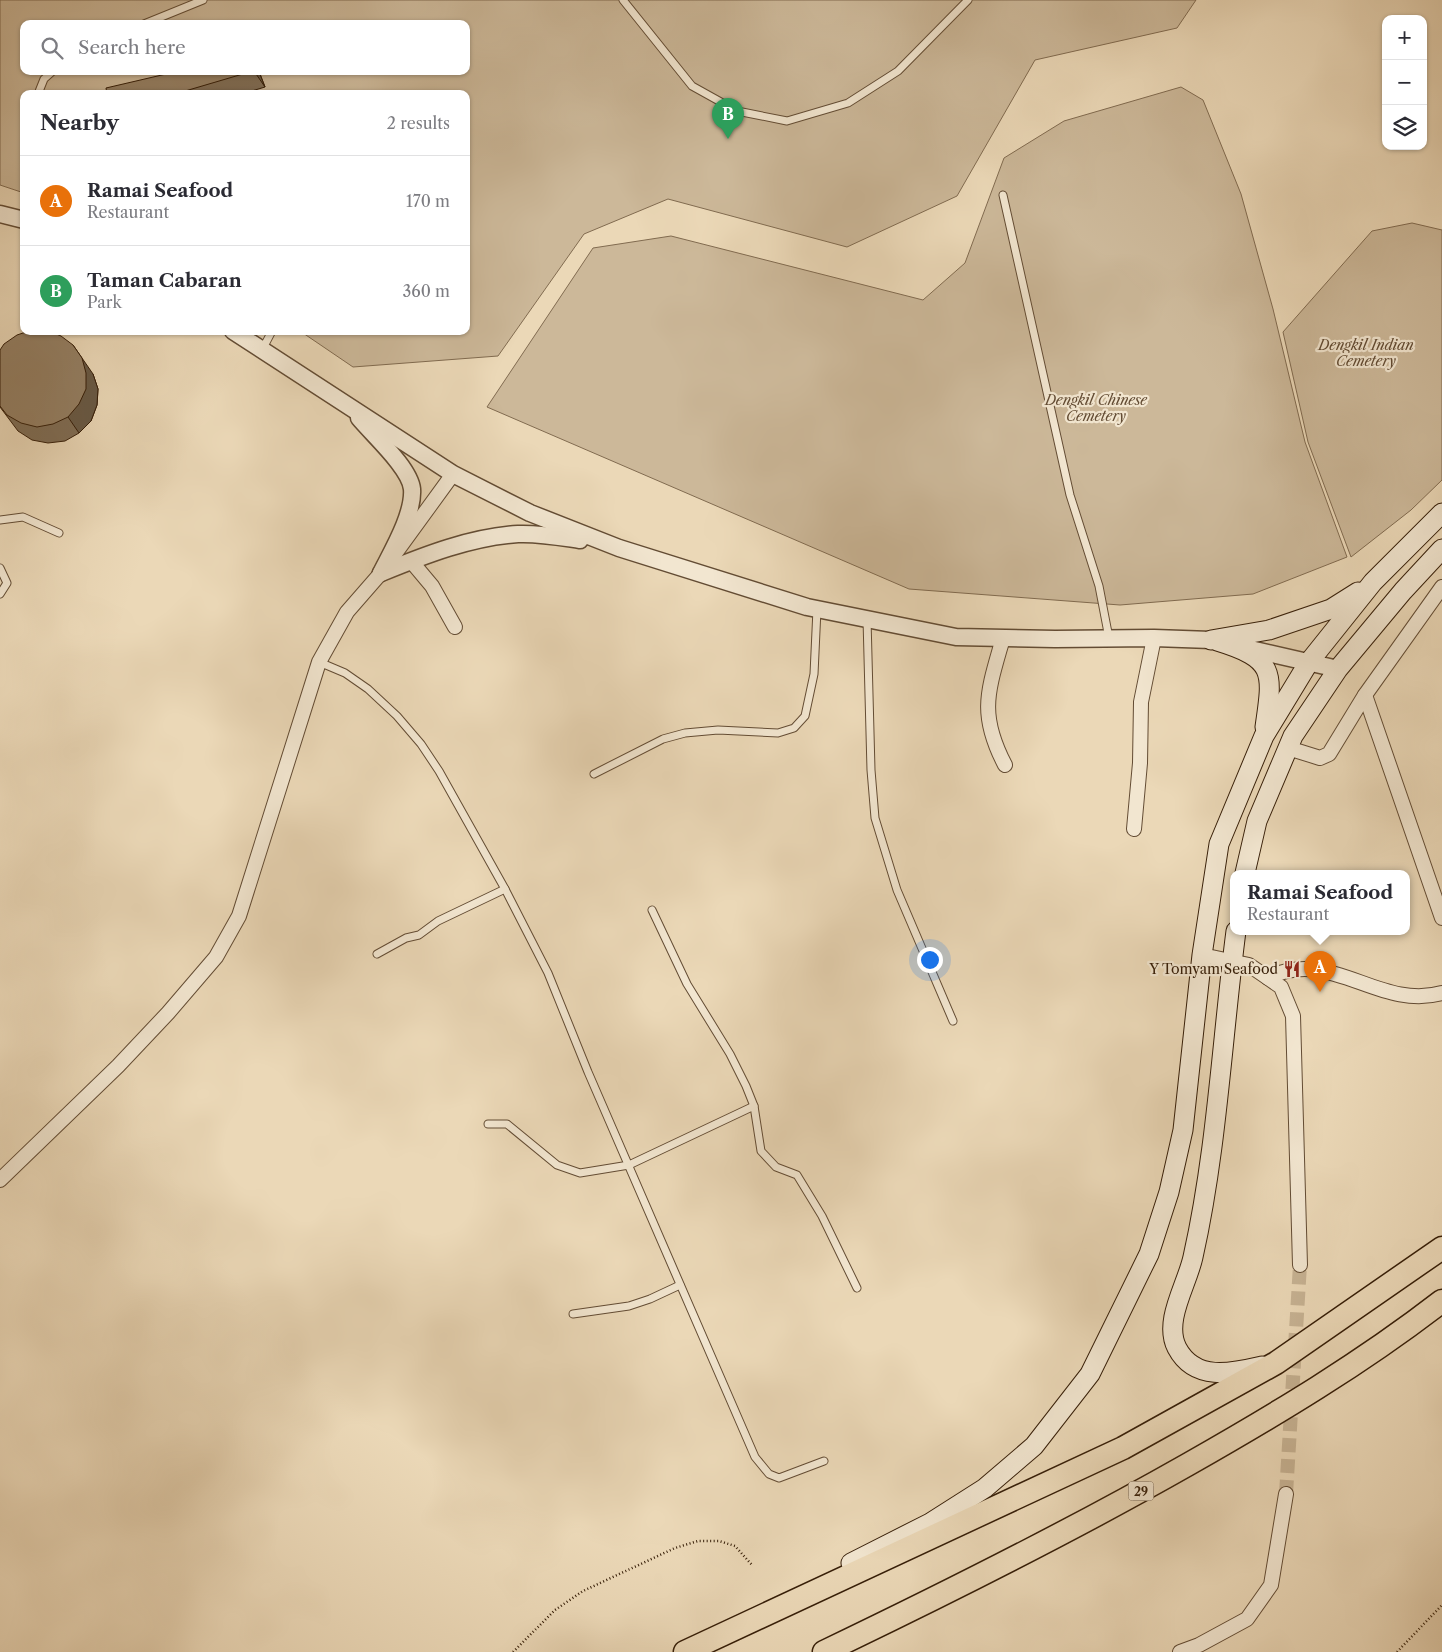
<!DOCTYPE html>
<meta charset="utf-8">
<style>
:root{--surface:#fff;--page:#f7f7f7;--text:#2b2b33;--muted:#7c7c81;--line:#e1e1e2;--accent:#d93025}
body{margin:0;font-family:"Libre Caslon Text",serif;background:var(--page);color:var(--text)}
.controls{position:absolute;right:15px;top:15px;display:grid;overflow:hidden;border-radius:10px;box-shadow:0 1px 4px #0004}
.controls button{width:45px;height:45px;display:grid;place-items:center;padding:0;border:0;border-bottom:1px solid var(--line);background:var(--surface);color:var(--text);font:25px sans-serif}
.you{position:absolute;left:929px;top:959px;width:18px;height:18px;margin:-12px;border:4px solid #fff;border-radius:50%;background:#1a73e8;box-shadow:0 0 0 8px #1a73e833}
.badge{display:grid;place-items:center;width:32px;height:32px;border-radius:50%;background:var(--accent);color:#fff;font-size:16px;font-weight:700}
.pin{position:absolute;translate:-50% -41px;filter:drop-shadow(0 1px 2px #0008)}
.pin::after{content:'';position:absolute;top:26px;width:18px;height:15px;background:inherit;clip-path:polygon(0 0,100% 0,50% 100%)}
.popup{position:absolute;left:1230px;top:870px;width:180px;height:65px;box-sizing:border-box;display:grid;place-content:center;border-radius:10px;background:var(--surface);filter:drop-shadow(0 1px 4px #0005);font-size:16px;white-space:nowrap;color:var(--muted)}
.popup b{font-size:19px;color:var(--text)}
.popup::after{content:'';position:absolute;left:50%;top:100%;margin-left:-10px;border:10px solid transparent;border-top-color:var(--surface)}
.list{margin:0;padding:0;list-style:none}
h2{display:flex;justify-content:space-between;align-items:center;height:65px;margin:0;padding:0 20px;font-size:21px}
h2 small{font-size:16px;font-weight:400;color:var(--muted)}
.list li{display:grid;grid-template-columns:32px 1fr auto;gap:15px;align-items:center;box-sizing:border-box;height:90px;padding:0 20px;border-top:1px solid var(--line)}
.list b{display:block;font-size:19px;white-space:nowrap}
.list p{margin:0;font-size:16px;white-space:nowrap;color:var(--muted)}
.list em{font-size:16px;font-style:normal;color:var(--muted)}
.icon{flex:none;width:28px;height:28px;fill:none;stroke:currentColor;stroke-width:2;stroke-linecap:round;stroke-linejoin:round}
.map{position:relative;flex:none;width:1442px;height:1652px;overflow:hidden}
.search{position:absolute;background:var(--surface);box-shadow:0 1px 4px #0004;left:20px;top:20px;width:450px;height:55px;display:flex;align-items:center;gap:12px;box-sizing:border-box;padding:0 18px;border-radius:10px;color:var(--muted);font-size:19px}
.panel{position:absolute;background:var(--surface);box-shadow:0 1px 4px #0004;left:20px;top:90px;width:450px;height:245px;border-radius:10px}
.map>svg:first-child{display:block}
</style>
<div class="map">
<svg width="1442" height="1652" viewBox="0 0 1442 1652">
<rect width="100%" height="100%" fill="#ebd8b7"/>
<filter id="stains"><feTurbulence type="fractalNoise" baseFrequency=".004" numOctaves="4"/><feColorMatrix values="0 0 0 0 .2 0 0 0 0 .09 0 0 0 0 .02 0 0 0 .5 -.17"/></filter>
<radialGradient id="worn" r=".72"><stop offset=".6" stop-color="#630" stop-opacity="0"/><stop offset="1" stop-color="#630" stop-opacity=".3"/></radialGradient>
<!-- green -->
<g fill="#ccb899" stroke="#816b50" fill-rule="evenodd">
<path d="M0,0h1196l-19,28 -142,32 -78,136 -110,51 -179,-48 -84,35 -86,122 -145,11 -53,-36h166v-237h-442v99l-24,-8zM24,24h442v47h-442z"/>
<path d="M1181,87l22,13 38,94 32,115 32,133 42,115 -94,37 -133,11 -211,-16 -422,-182 106,-159 78,-12 252,64 42,-37 39,-105 60,-37z"/>
<path d="M1412,223l30,7v250l-31,30 -60,47 -43,-115 -25,-110 89,-101z"/>
</g>
<g fill="none" stroke-linecap="round" stroke-linejoin="round">
<!-- minor-tunnel -->
<path stroke="#c7b394" stroke-width="14" stroke-dasharray="14 7" stroke-linecap="butt" d="M1286,1494l14,-229"/>
<!-- service casing -->
<g stroke="#634c34" stroke-width="9">
<g id="service">
<path d="M623,0l69,86 45,25 50,10 61,-18 50,-32 70,-71"/>
<path d="M144,24l59,-24"/>
<path d="M38,94l6,-15 9,-8"/>
<path d="M1003,195l67,300 29,91 10,52"/>
<path d="M262,350l10,-19"/>
<path d="M0,520l23,-3 36,16"/>
<path d="M0,568l7,15 -7,11"/>
<path d="M867,619l4,151 4,48 22,72 56,131"/>
<path d="M319,662l26,11 23,16 29,27 24,28 18,27 66,118 43,84 40,99 167,385 14,17 10,4 45,-17"/>
<path d="M594,774l69,-35 22,-6 33,-3 60,3 16,-5 11,-12 9,-42 3,-65"/>
<path d="M652,910l35,74 43,70 16,32 8,20 7,45 15,16 21,8 25,41 35,72"/>
<path d="M377,954l29,-16 13,-3 19,-14 67,-32"/>
<path d="M488,1124h19l50,41 23,8 49,-8 125,-59"/>
<path d="M573,1314l56,-8 21,-7 30,-14"/>
</g>
</g>
<!-- minor casing -->
<g stroke="#634c34" stroke-width="16">
<g id="minor">
<path d="M411,561l21,25 23,41"/>
<path d="M1003,638c-15,53 -25,75 2,127"/>
<path d="M1365,695l77,223"/>
<path d="M1288,748l32,10 9,-4 36,-59 77,-108"/>
<path d="M1134,829l6,-66 1,-61 13,-64"/>
<path d="M1202,955l47,10 19,13 13,9 12,29 7,249"/>
<path d="M1268,978c62,-32 111,33 174,15"/>
<path d="M0,1180l118,-114 50,-53 48,-56 23,-41 80,-254 28,-50 34,-39 72,-99"/>
<path d="M1180,1652l19,-7 48,-26 24,-34 15,-91"/>
</g>
</g>
<!-- tertiary casing -->
<g stroke="#634c34" stroke-width="19">
<g id="tertiary">
<path d="M0,214l24,6"/>
<path d="M233,331l220,143 77,39 89,35 188,59 149,30 99,2 99,-1 57,2 127,29"/>
<path d="M359,418c14,17 51,50 53,71 2,25 -20,62 -31,84"/>
<path d="M381,573c44,-18 90,-36 137,-39 21,-1 42,3 62,6"/>
</g>
</g>
<!-- secondary casing -->
<g stroke="#361e08" stroke-width="21">
<g id="secondary">
<path d="M1211,640l58,-10 62,-21 27,-17"/>
<path d="M1217,641c59,18 56,31 48,86"/>
<path d="M1245,873l12,-52 36,-85 45,-67 65,-78 39,-42"/>
<path d="M1236,931c-14,108 -19,219 -43,326 -6,28 -30,64 -16,91 18,34 55,25 85,18"/>
<path d="M851,1563l79,-40 55,-35 49,-42 56,-72 59,-120 20,-62 14,-62 19,-175 17,-111 45,-108 45,-74 64,-80 69,-69"/>
</g>
</g>
<!-- trunk casing -->
<g stroke="#361e08" stroke-width="25">
<g id="trunk">
<path d="M685,1652l438,-204 153,-85 166,-115"/>
<path d="M824,1652c123,-59 245,-120 363,-187 88,-50 175,-102 255,-164"/>
</g>
</g>
<!-- path -->
<g stroke="#361e08" stroke-width="2.5" stroke-dasharray="1 2.5" stroke-linecap="butt">
<path d="M513,1652l42,-42 28,-19 92,-43 23,-7h21l16,5 17,19"/>
<path d="M1397,1652l45,-47"/>
</g>
<!-- service -->
<use href="#service" stroke="#f2e6d0" stroke-width="7"/>
<!-- minor -->
<use href="#minor" stroke="#f2e6d0" stroke-width="14"/>
<!-- tertiary -->
<use href="#tertiary" stroke="#f2e6d0" stroke-width="16"/>
<!-- secondary -->
<use href="#secondary" stroke="#f2e6d0" stroke-width="19"/>
<!-- trunk -->
<use href="#trunk" stroke="#ebd8b7" stroke-width="22"/>
</g>
<!-- wall -->
<g fill="#7f6d55" stroke="#361e08">
<path d="M179,71h80l6,16 -23,7h-135z"/>
<path d="M0,350l93,24 5,15 -1,16 -6,16 -12,12 -14,8 -17,2 -16,-3 -14,-9 -18,-24z"/>
</g>
<!-- shaded-wall -->
<g fill="#685945" stroke="#361e08">
<path d="M254,71l5,1 6,15z"/>
<path d="M73,345l20,29 5,15 -1,16 -6,16 -12,12 -11,-16z"/>
</g>
<!-- building -->
<g fill="#947f63" stroke="#361e08">
<path d="M179,71h74l-78,23h-68l-1,-6z"/>
<path d="M29,331h20l12,5 12,9 9,13 4,15v16l-7,15 -11,13 -15,7 -16,3 -16,-4 -14,-8 -7,-9v-56l4,-6 13,-9z"/>
</g>
<!-- icons -->
<defs>
<g id="restaurant-bare" transform="scale(1.35)"><path d="M-5-6h1v4h1v-4h1v4h1v-4h1v5L-1.5 .5V6h-2V.5L-5-1ZM5-6V6H3V1.5H1.5Q1.5-4 5-6Z" fill="#8f2418" stroke="#f2e6d0" stroke-width="2.5" paint-order="stroke"/></g>
</defs>
<g fill-rule="evenodd">
<use href="#restaurant-bare" x="1292" y="969"/>
</g>
<g text-anchor="middle" dominant-baseline="central" stroke-width="4.5" stroke-linejoin="round" paint-order="stroke">
<!-- shield labels -->
<rect fill="#f2e6d0" stroke="#6e5a44" stroke-width="1" x="1128.5" y="1481.5" width="25" height="19" rx="4"/>
<g font-size="12" font-weight="bold" fill="#361e08">
<text x="1141" y="1491">29</text>
</g>
<!-- park labels -->
<g font-size="14" font-style="italic" fill="#634c34" stroke="#f2e6d0">
<text x="1366" y="345">Dengkil Indian<tspan x="1366" dy="16">Cemetery</tspan></text>
<text x="1096" y="400">Dengkil Chinese<tspan x="1096" dy="16">Cemetery</tspan></text>
</g>
<!-- poi labels -->
<g font-size="14" fill="#361e08" stroke="#f2e6d0" text-anchor="end">
<text x="1278" y="969">Y Tomyam Seafood</text>
</g>
</g>
<rect width="100%" height="100%" filter="url(#stains)"/>
<rect width="100%" height="100%" fill="url(#worn)"/>
</svg>
<div class="controls">
<button>+</button>
<button>−</button>
<button><svg class="icon" aria-label="layers" viewBox="0 0 24 24"><path d="M12 4l9 5-9 5-9-5zM3 14l9 5 9-5"/></svg></button>
</div>
<div class="you"></div>
<div class="pin badge" style="left:1320px;top:992px;background:#e8710a">A</div>
<div class="popup"><b>Ramai Seafood</b>Restaurant</div>
<div class="pin badge" style="left:728px;top:139px;background:#2e9e5b">B</div>
<div class="search"><svg class="icon" aria-label="search" viewBox="0 0 24 24"><circle cx="10" cy="10" r="6"/><path d="M15 15l6 6"/></svg>Search here</div>
<section class="panel">
<h2>Nearby<small>2 results</small></h2>
<ul class="list">
<li><span class="badge" style="background:#e8710a">A</span><div><b>Ramai Seafood</b><p>Restaurant</p></div><em>170 m</em></li>
<li><span class="badge" style="background:#2e9e5b">B</span><div><b>Taman Cabaran</b><p>Park</p></div><em>360 m</em></li>
</ul>
</section>
</div>
